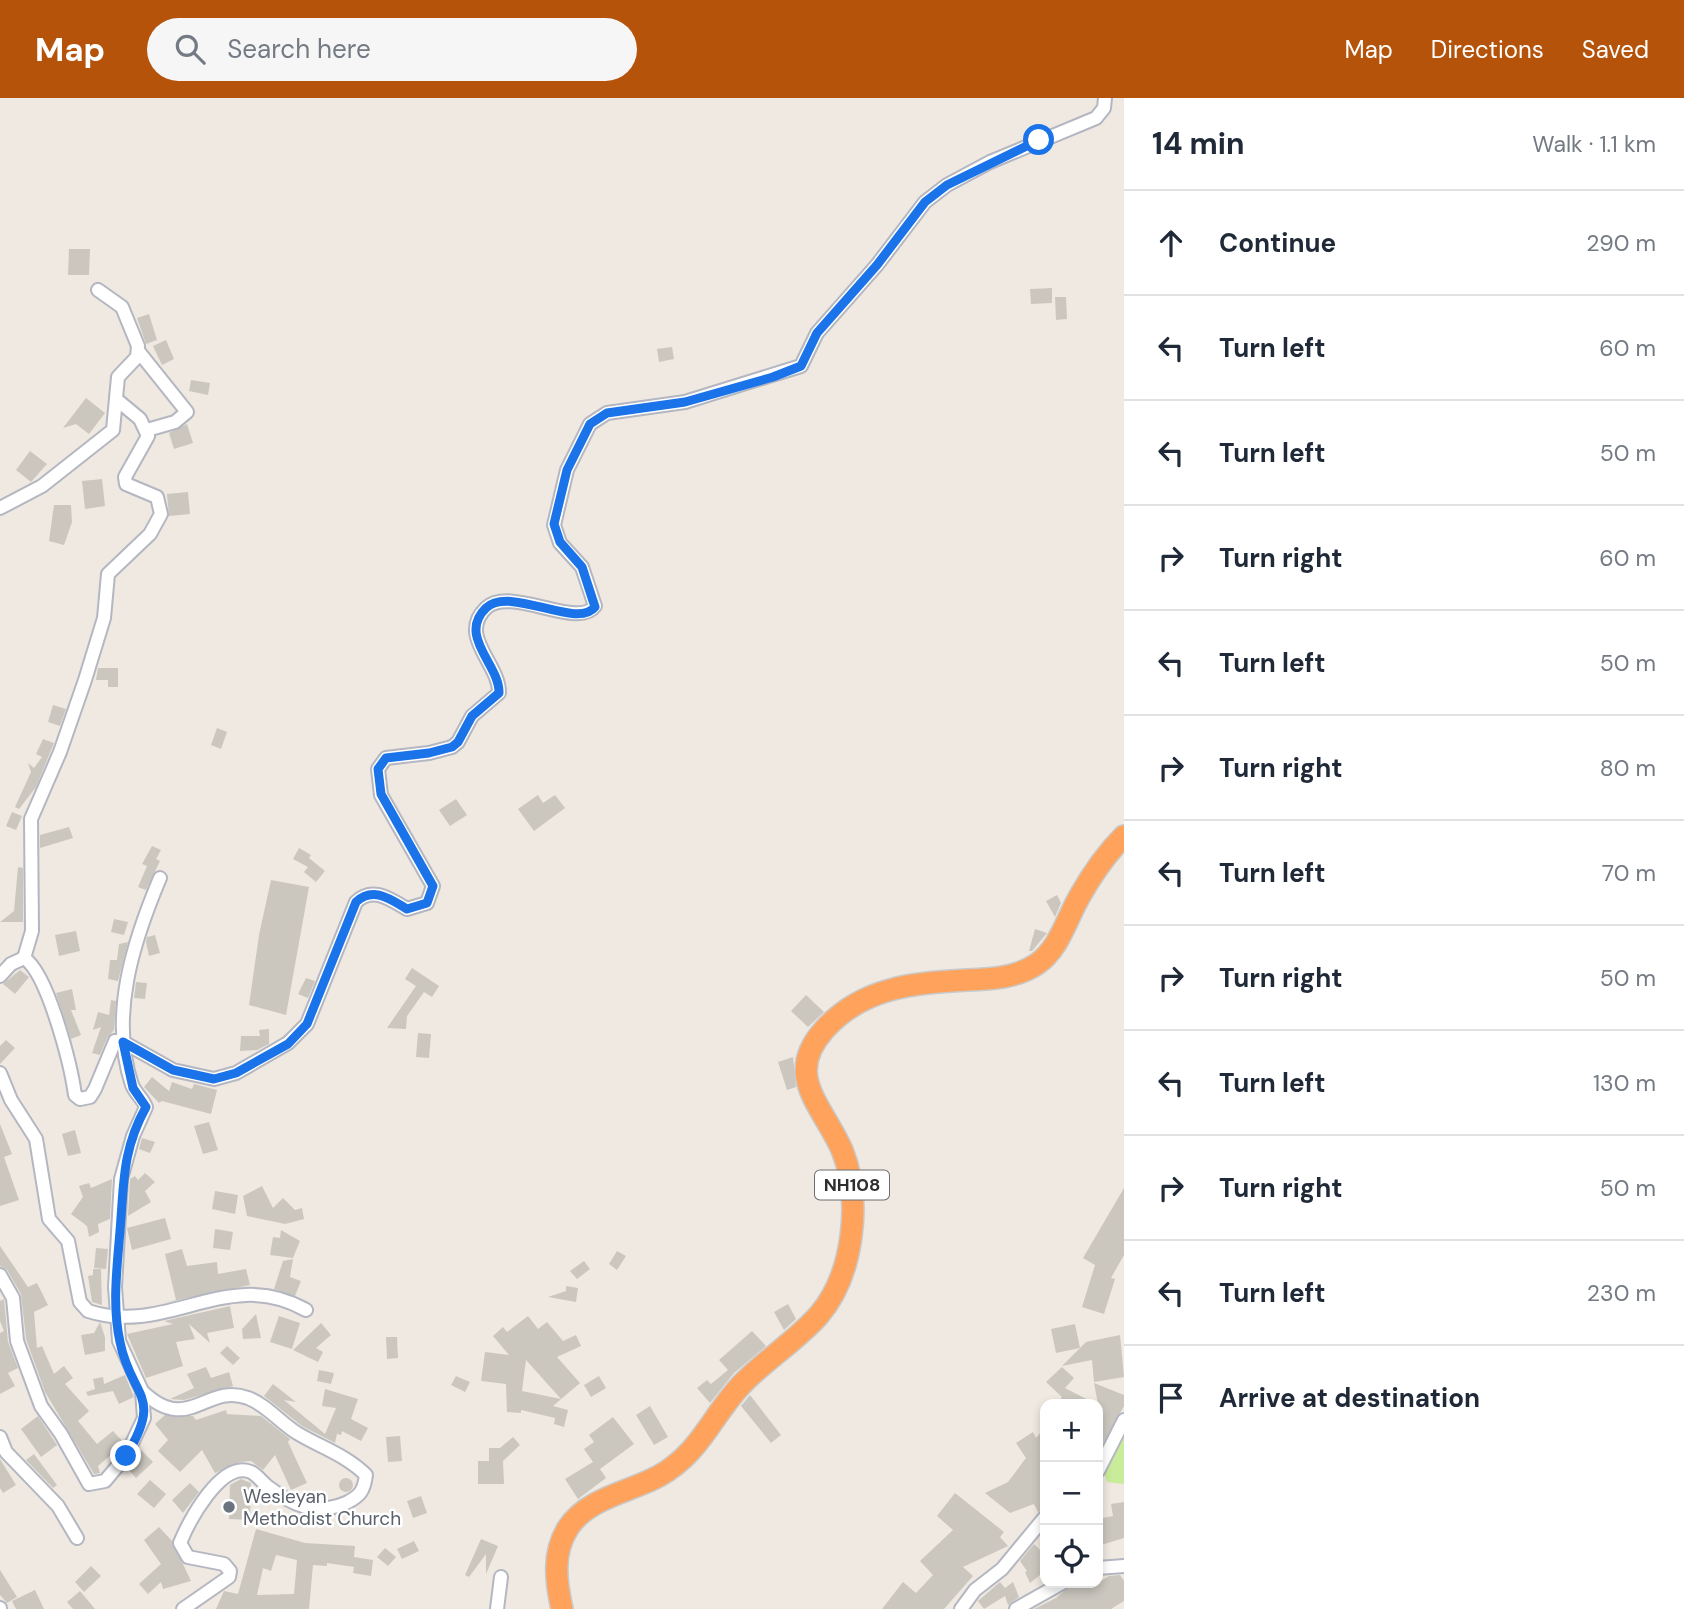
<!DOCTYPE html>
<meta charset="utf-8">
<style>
:root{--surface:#fff;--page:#f6f6f7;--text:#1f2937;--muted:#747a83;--line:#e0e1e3;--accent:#b45309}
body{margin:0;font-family:"DM Sans",sans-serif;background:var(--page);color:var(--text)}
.controls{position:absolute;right:21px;bottom:21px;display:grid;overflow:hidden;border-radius:14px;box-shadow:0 4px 10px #0003}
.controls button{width:63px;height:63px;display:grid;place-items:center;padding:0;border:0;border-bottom:2px solid var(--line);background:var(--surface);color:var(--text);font:35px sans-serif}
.stop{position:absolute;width:21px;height:21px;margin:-16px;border:5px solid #1a73e8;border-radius:50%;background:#fff}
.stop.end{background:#1a73e8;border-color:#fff;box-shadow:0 2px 7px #0008}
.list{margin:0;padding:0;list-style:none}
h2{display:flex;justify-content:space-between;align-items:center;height:91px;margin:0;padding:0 28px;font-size:30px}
h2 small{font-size:23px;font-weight:400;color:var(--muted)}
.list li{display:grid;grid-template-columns:46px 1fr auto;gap:21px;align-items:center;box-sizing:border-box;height:105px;padding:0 28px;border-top:2px solid var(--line)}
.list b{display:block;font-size:26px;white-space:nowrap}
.list em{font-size:23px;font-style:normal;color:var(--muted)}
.icon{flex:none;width:38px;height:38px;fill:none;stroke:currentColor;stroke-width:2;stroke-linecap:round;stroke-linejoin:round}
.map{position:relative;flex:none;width:1124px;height:1511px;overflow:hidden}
header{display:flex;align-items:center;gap:42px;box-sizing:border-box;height:98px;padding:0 35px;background:var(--accent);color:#fff}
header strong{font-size:33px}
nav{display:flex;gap:38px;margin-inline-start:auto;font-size:24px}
.search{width:490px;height:63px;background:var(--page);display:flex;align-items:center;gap:18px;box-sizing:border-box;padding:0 24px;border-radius:38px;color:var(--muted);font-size:26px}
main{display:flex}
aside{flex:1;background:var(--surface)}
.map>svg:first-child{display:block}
</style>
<header>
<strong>Map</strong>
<div class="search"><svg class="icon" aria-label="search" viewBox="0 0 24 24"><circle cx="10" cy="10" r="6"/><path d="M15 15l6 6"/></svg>Search here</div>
<nav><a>Map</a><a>Directions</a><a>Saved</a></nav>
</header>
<main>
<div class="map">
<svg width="1124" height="1511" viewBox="0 0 1124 1511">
<rect width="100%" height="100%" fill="#efe9e1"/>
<!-- pitch -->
<path fill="#c9ec9a" d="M1124,1333v53l-17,-2 -4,-13z"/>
<!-- building -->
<g fill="#cbc7bf" fill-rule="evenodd">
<path d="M69,151h21l-1,26h-21z"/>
<path d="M1052,190v15l-21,1 -1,-15z"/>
<path d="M1055,199h11l1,22 -11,1z"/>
<path d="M149,216l8,26 -11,4 -9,-26z"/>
<path d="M166,242l8,19 -12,6 -9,-19z"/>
<path d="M672,249l2,12 -15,3 -2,-13z"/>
<path d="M191,282l19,3 -2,12 -19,-4z"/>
<path d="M86,300l19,15 -16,21 -13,-10 -13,4z"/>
<path d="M187,326l6,19 -19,6 -5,-16z"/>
<path d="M30,353l17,13 -16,18 -15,-12z"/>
<path d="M102,381l3,27 -20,3 -3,-28z"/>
<path d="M188,394l2,22 -21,2 -2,-22z"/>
<path d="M54,407h17l1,17 -8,23 -15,-4z"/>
<path d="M98,570h20v19h-10v-7h-12z"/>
<path d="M53,607l13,4 -6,17 -12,-4z"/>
<path d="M217,630l10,4 -6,17 -10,-4z"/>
<path d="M43,641l11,4 -18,44 -17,22 -4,-2 16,-35 -3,-9 6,5 8,-11 -6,-3z"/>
<path d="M538,697l5,8 12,-8 10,13 -31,23 -16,-22z"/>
<path d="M456,701l11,16 -17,11 -11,-16z"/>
<path d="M12,714l10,4 -6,14 -10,-4z"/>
<path d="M69,729l4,11 -33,10v-13z"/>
<path d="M152,748l9,4 -5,9 4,2 -14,29 -8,-3 9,-21 -5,-2z"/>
<path d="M299,750l12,7 -2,3 16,13 -9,11 -12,-10 4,-5 -15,-8z"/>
<path d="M18,769l5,1v54h-23l14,-11z"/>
<path d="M271,782l38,7 -23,128 -37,-10 10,-70z"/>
<path d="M1057,797l4,8 -6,14 -9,-16z"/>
<path d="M114,821l14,3 -4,13 -13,-3z"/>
<path d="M1035,831l12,4 -15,18h-3z"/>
<path d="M76,833l4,20 -21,5 -4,-21z"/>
<path d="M155,837l5,18 -11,3 -3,-14 1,-5z"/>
<path d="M128,844l-10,39 -10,-2 2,-19h7l2,-16z"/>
<path d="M412,870l27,18 -7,11 -8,-5 -17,24 -1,13 -19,-1 29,-42 -11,-7z"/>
<path d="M20,872l9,7 -14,17 -12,-10z"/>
<path d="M306,880l9,3 -7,17 -10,-4z"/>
<path d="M136,884l11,1 -2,16 -11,-1z"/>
<path d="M72,891l4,21h-5l10,25 -10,4 -15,-46z"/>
<path d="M806,897l18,17 -16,15 -17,-16z"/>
<path d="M111,902l5,1 -2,29 -7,8 -7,17 -8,-2 9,-26 -8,3 5,-18 11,3z"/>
<path d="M269,931v15l-12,6 -17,1 1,-15h19l-1,-6z"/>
<path d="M418,935l13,1 -2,24 -13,-1z"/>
<path d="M6,942l9,8 -15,16v-18z"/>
<path d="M793,959l3,30 -9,3 -9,-28z"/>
<path d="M152,979l17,14 3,-9 20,7 2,-5 23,6 -6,24 -49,-13 -3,2 -15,-16z"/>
<path d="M209,1024l9,28 -15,4 -9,-28z"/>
<path d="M0,1026l12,30 -8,3 15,43 -19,6z"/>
<path d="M75,1032l6,23 -13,3 -6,-22z"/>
<path d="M142,1040l13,4 -5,11 -11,-4z"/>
<path d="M145,1075l10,9 -10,9 6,11 -23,14 2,-37 5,-3 3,4z"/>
<path d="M112,1081l-2,40 -12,5 1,8 -10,5 -2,-11 -16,-12 12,-17 -4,-11 10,-3 2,5z"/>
<path d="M262,1088l11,22 10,-10 12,12 7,-2 2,11 -19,5 -38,-8 -4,-20z"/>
<path d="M1124,1090v67l-13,23 4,1 -11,35 -22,-7 13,-42 -12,-7z"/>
<path d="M215,1093l23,4 -3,19 -23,-5z"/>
<path d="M165,1120l6,21 -39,11 -5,-22z"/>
<path d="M215,1131l18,3 -3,18 -17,-2z"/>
<path d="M281,1132l19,11 -7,17 -23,-3 3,-18 7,1z"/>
<path d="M0,1148l28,41 9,-4 11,22 -14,7 3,36 5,-2 12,28 10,-8 9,12 -8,6 24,27 -11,10 19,23 16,-13 10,11 -8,13 -2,-2 -15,13 2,7 -6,1 -49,-82 -19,-53 -5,-45 -14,-24 -7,-4z"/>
<path d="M96,1150l12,1 -2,20 -12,-1z"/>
<path d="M182,1151l5,17 30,-4 1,12 28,-5 4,16 -91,19 17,-4 -11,-46z"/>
<path d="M617,1153l9,5 -9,14 -8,-6z"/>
<path d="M293,1161l-3,18 11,4 -6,15 -21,-7 9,-28z"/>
<path d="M584,1163l6,8 -13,10 -7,-8z"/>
<path d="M93,1171h8l1,36 -10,-3 -4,-26 5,-1z"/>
<path d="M566,1188l12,2 -2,14 -28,-5 18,-6z"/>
<path d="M4,1201l4,43 10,26 -10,5 7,13 -15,8v-61l4,-2 -4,-10v-20z"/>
<path d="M788,1206l8,15 -12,11 -10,-18z"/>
<path d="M230,1208l4,22 -27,5 3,10 -21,-19 6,15 -19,3 7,24 -37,12 -19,-44 46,-10 -9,-3z"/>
<path d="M256,1216l5,24 -18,1 -1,-10z"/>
<path d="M279,1218l21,7 -8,26 -22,-7z"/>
<path d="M528,1218l10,13 9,-7 16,19 13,-6 5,11 -24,11 23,26 -27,23 15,4 -4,17 -10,-3 1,-6 -34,-8v3l-14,-1 -1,-28 -25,-3 4,-29 24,3 -16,-19 10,-9 4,5zM526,1262l35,39 -39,-8z"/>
<path d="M100,1224l5,15v14l-20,4 -4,-20 13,-2z"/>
<path d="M321,1225l10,12 -15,13 7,4 -5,10 -25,-12z"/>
<path d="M1075,1226l5,24 6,-6 34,-7 4,42 -30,5 -2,-22 -30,6 18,-18 -24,5 -5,-24z"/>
<path d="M752,1233l14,15 -32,27 -24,30 -13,-15 10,-8 4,4 17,-14 -9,-10z"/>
<path d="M386,1239h11l1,21 -11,1z"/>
<path d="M227,1248l13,12 -7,7 -13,-12z"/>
<path d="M206,1269l5,11 18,-6 4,14 -49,14 -14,-1 24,-11 -7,-14z"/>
<path d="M1062,1269l12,11 -9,10 31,16h-40l6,-7 -16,-15z"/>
<path d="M319,1272l15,3 -3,11 -14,-3z"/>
<path d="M125,1277l9,22 -15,7 -6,-13 -25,5 -2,-4 9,-3 -2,-10 10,-2 1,7z"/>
<path d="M456,1278l14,6 -5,10 -14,-7z"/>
<path d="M599,1278l7,12 -15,9 -7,-12z"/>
<path d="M1094,1285l30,12v11l-26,46v-48z"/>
<path d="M273,1286l23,18 -12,-2 41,34 11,-26 -14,-2 3,-17 33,10 -7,20 17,9 -7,13 -19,-10 -1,4 -4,-1 -2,9 -33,-17 -38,-30z"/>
<path d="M750,1297l31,40 -10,8 -30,-37z"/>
<path d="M650,1308l18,31 -14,8 -18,-30z"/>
<path d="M226,1312l1,4 34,2 29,23 -2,3 19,41 -16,7 -16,-35 -12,15 -12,-9 -11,1 -25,11 -13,-23 -22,22 -22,-21 10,-11 -13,-16 10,-9 28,1 3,4z"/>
<path d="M38,1318l19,29 -16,12 -20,-28z"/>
<path d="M613,1319l21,27 -34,25 6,9 -28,21 -13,-20 28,-17 -9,-13 10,-7 -5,-7z"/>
<path d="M1045,1329v81l-7,4 -4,-8 -24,9 -25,-20 23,-11 18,-24 -10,-15 17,-11 3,6z"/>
<path d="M400,1338l2,25 -14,1 -2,-25z"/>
<path d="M513,1339l7,8 -17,16 1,23h-26v-23h11v-13h11z"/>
<path d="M141,1352l12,12 -17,16 -9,-10z"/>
<path d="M34,1356l23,31 -4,3 -27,-28z"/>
<path d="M0,1361l16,26 -13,8 -3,-5z"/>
<circle cx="346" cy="1387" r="7"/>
<path d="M241,1381l10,4 -1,37 -21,-1 1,-34z"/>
<path d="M150,1382l16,14 -12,14 -17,-14z"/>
<path d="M190,1385l9,9 -16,21 -11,-13z"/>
<path d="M955,1395l49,39 -4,5 8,9 -45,21 10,9 -29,33h-62l21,-27 13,11 17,-18 -13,-14 33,-31 -16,-14z"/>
<path d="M421,1398l6,17 -14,5 -6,-17z"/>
<path d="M1124,1404v36l-26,8v-27l15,-3 -2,-12z"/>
<path d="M159,1429l13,14 19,40 -28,8 -2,-7 -13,12 -9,-10 22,-20 -17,-24z"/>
<path d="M256,1431l49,14 50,3 -1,11 19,3 -2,16 -18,-3 1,-6 -27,-4v3l-14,-1 -4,44h-93l8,-18 14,3zM276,1457l21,5 -3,34 -37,1 6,-27 8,3z"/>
<path d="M481,1441l17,7 -12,28v-20l-17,23 -4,-2z"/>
<path d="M414,1443l5,10 -17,8 -5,-10z"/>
<path d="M1034,1446l11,11v16l-15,12 -5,-11 2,-1 -7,-10z"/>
<path d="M385,1450l11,9 -8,9 -11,-9z"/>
<path d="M91,1468l10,10 -17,16 -9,-10z"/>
<path d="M0,1472l17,27 -10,6 -7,-8z"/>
<path d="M1120,1477l4,6v20l-13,8h-77l22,-11 18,-15h24l11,-7z"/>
<path d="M1000,1484l5,6 8,-6 6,15 -11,8 -3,-9 -21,13 -6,-8z"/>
<path d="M35,1492l9,19h-28l-4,-8z"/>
<path d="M80,1493l15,18h-22l-6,-7z"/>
</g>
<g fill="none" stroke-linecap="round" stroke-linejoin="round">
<!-- street casing -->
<g stroke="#b4b7c1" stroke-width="16">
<g id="street">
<path d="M139,254l48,60 -12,10 -28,8"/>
<path d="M0,410l42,-22 71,-56 5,-53 19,-20 1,-11 -16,-39 -24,-17"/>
<path d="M24,860l8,-27 -1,-112 29,-67 25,-72 19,-62 4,-44 42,-40 11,-20 -4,-17 -31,-13 -1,-7 23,-41 -8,-17 -24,-20"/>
<path d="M0,878l11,-12 13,-6c24,15 47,108 51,137l5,4 10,-2 5,-8 20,-48 8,1 50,28 41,9 22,-6 52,-30 19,-19 49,-122c17,-16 34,-3 51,7l20,-6 6,-17 -52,-91 -3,-26 8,-11 43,-5 23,-6 6,-5 14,-26 27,-23c1,-29 -42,-57 -13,-85 24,-23 92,22 109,-2l-13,-39 -22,-24 -6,-18 13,-55 23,-46 17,-11 78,-11 116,-36 16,-33 60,-68 48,-63 22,-17 43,-23 106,-44 8,-10 1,-10"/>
<path d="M0,975l11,27 25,39 13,80 19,22 12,61 8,9c80,26 140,-46 218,-1"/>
<path d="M0,1177l13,23 4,43 24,65 20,28 28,50 16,-3 21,-25 18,-38 -2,-27 -23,-50 -4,-54 6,-108 12,-43 13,-29c-3,-8 -10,-13 -14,-22 -23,-69 1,-143 28,-207"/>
<path d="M142,1293c47,45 64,-9 106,7 17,6 33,25 49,35 23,14 49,22 69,42 -2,16 -6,21 -20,28 -31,13 -54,2 -79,-17 -5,-4 -11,-12 -16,-14 -30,-13 -63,51 -71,71l8,14 36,7 6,7 -1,6 -46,32"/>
<path d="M0,1339l6,15 52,54 19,32"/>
<path d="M1098,1373l26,-51"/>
<path d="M1098,1470l26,-2"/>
<path d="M0,1510v1"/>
<path d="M497,1511l4,-32"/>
<path d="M961,1511l14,-19 27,-21 43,-52"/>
<path d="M1016,1511l46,-26"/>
</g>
</g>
<!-- highway casing -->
<g stroke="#c9c9c9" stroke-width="24">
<path id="highway" d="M562,1511c-6,-27 -10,-56 6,-81 19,-30 62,-36 91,-52 43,-24 53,-62 85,-94 24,-24 53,-42 75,-67 35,-41 43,-116 23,-165 -19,-44 -59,-74 -18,-120 38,-43 90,-47 143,-50 25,-1 49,-2 70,-16 23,-16 30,-47 44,-70 12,-21 26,-41 43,-58"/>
</g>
<!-- street -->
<use href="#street" stroke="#fff" stroke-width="12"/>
<!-- highway -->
<use href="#highway" stroke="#ffa35c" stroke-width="21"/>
</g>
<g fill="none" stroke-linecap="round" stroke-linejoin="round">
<!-- route -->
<path stroke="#1a73e8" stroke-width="9" d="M126,1358c38,-62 5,-58 -6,-114 -8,-36 -3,-74 0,-111 4,-47 2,-81 26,-124l-13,-19 -10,-46 50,28 41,9 22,-6 52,-29 19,-20 49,-122c17,-16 34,-3 51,7l20,-6 6,-17 -52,-92 -3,-25 8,-11 43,-5 23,-6 6,-5 14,-26 27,-23c1,-28 -42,-57 -13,-85 24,-23 91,22 109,-1l-13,-40 -22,-25 -6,-18 13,-54 23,-46 17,-11 78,-11 88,-25 28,-11 16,-33 60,-68 48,-63 22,-17 92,-45"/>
</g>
<!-- markers -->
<circle fill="#6b7280" stroke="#fff" stroke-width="2.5" cx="229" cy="1409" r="7"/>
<g text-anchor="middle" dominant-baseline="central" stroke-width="5" stroke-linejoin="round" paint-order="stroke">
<!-- shield labels -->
<rect fill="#fff" stroke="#6d6d6d" stroke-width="2" x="815" y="1072.5" width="74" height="29" rx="5"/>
<g font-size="18" font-weight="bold" fill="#2e2e2e">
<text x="852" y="1087">NH108</text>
</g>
<!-- worship labels -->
<g font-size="19" fill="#5b616d" stroke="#fff" text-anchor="start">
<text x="243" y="1398">Wesleyan<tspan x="243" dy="22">Methodist Church</tspan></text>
</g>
</g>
</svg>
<div class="controls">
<button>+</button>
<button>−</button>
<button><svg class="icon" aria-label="locate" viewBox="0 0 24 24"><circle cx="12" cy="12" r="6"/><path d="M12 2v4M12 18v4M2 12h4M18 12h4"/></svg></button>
</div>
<div class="stop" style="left:1039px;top:42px"></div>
<div class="stop end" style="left:126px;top:1358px"></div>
</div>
<aside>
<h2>14 min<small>Walk · 1.1 km</small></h2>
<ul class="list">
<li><svg class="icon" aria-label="ahead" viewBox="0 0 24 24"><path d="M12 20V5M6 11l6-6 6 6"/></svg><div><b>Continue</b></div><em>290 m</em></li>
<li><svg class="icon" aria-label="left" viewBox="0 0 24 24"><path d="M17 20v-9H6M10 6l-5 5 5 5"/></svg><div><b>Turn left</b></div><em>60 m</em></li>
<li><svg class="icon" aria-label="left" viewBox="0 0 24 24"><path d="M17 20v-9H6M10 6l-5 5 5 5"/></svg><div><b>Turn left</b></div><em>50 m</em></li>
<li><svg class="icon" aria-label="right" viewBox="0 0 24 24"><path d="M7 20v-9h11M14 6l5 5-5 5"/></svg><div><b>Turn right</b></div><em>60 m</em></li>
<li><svg class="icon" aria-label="left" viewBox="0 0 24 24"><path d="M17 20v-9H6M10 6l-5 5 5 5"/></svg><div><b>Turn left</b></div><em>50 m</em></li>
<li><svg class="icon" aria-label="right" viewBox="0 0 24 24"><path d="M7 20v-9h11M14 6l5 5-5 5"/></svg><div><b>Turn right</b></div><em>80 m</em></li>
<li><svg class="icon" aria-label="left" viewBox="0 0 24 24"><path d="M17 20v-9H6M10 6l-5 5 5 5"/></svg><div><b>Turn left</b></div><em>70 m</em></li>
<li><svg class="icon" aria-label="right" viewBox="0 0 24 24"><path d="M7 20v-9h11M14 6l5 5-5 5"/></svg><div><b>Turn right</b></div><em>50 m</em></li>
<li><svg class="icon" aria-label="left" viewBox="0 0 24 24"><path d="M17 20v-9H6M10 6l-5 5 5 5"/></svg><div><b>Turn left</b></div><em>130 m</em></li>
<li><svg class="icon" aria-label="right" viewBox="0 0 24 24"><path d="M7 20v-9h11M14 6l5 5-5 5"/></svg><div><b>Turn right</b></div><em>50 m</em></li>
<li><svg class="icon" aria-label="left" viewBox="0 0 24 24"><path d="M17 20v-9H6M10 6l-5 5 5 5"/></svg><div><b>Turn left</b></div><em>230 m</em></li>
<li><svg class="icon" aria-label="arrive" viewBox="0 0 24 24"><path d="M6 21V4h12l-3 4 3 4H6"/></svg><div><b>Arrive at destination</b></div></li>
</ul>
</aside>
</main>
